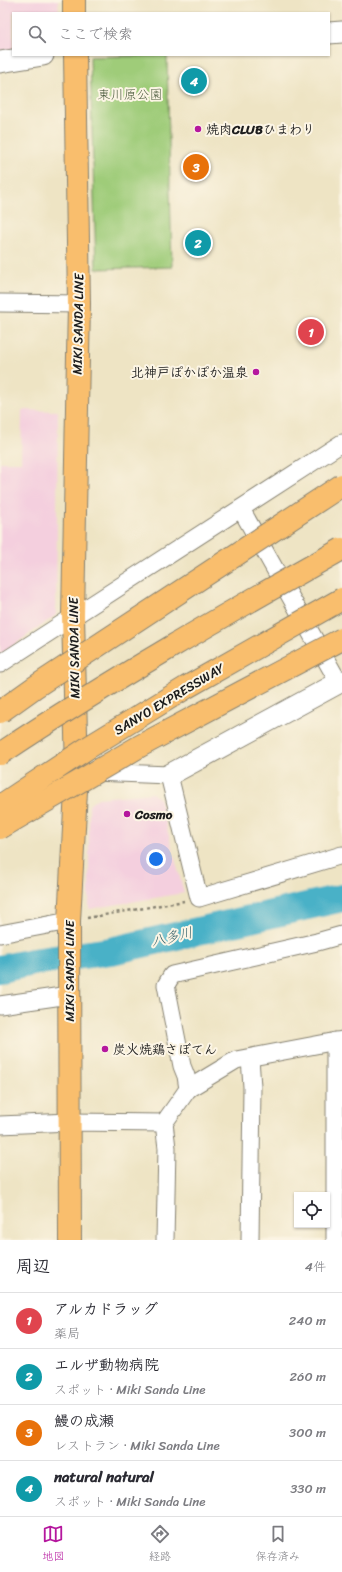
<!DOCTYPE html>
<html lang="ja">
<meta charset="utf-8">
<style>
:root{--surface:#fff;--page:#f7f7f7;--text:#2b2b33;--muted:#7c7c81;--line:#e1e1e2;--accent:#b5179e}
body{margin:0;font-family:Sriracha,"Klee One",sans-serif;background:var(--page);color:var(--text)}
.controls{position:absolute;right:12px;bottom:12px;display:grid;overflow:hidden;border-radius:0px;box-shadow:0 1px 3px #0004}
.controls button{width:36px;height:36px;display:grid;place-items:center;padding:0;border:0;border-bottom:1px solid var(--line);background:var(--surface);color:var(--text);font:20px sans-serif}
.you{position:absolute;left:156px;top:859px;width:14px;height:14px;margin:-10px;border:3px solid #fff;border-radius:50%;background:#1a73e8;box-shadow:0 0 0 6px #1a73e833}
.badge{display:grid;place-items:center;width:26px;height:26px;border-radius:50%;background:var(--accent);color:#fff;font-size:13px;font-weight:700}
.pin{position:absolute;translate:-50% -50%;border:2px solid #fff;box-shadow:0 1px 4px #0006}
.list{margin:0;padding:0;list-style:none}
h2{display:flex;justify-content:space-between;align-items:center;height:52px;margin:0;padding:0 16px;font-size:17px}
h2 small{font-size:13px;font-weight:400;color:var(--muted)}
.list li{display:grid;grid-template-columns:26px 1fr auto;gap:12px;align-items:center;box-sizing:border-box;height:56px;padding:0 16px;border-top:1px solid var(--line)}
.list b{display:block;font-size:15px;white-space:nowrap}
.list p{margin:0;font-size:13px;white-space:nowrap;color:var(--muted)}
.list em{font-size:13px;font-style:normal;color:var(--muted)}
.icon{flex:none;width:22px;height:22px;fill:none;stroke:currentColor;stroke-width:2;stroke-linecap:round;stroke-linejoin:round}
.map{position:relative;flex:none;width:342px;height:1240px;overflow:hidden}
.search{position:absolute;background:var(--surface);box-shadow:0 1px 3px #0004;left:12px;right:12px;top:12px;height:44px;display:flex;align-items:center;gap:10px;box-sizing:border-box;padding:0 14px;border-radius:0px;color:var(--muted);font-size:15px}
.sheet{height:276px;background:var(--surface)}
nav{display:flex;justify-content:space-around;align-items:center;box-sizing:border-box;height:56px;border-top:1px solid var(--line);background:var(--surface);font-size:11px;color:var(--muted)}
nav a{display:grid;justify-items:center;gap:2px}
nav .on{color:var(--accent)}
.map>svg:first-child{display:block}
</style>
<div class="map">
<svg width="342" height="1240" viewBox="0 0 342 1240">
<rect width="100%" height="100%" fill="#fcf5e5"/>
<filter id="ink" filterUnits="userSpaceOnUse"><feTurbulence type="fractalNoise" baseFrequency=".025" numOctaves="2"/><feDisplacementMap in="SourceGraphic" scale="8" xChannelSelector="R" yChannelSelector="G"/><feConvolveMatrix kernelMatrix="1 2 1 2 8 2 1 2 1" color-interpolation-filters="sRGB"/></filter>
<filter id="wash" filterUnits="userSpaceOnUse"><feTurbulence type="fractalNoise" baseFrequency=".012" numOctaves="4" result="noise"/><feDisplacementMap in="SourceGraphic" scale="16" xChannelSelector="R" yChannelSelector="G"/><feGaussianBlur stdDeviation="0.9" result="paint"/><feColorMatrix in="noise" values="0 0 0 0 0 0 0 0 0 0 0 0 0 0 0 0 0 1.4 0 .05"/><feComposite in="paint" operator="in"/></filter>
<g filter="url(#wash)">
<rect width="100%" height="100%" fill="#eee4c4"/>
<!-- built -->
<g fill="#f4cfde">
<path d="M0,0h58l1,13h-46v40l-13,2z"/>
<path d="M22,410l36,1 -2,204 -56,40v-193h21z"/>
<path d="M152,793l7,5 25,95 -95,16v-104l9,-7z"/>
</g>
<!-- green -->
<path fill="#9fcc79" stroke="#5e744a" d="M167,55l5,212 -76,2 -6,-212z"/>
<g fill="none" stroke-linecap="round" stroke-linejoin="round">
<!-- river -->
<path stroke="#48b1c7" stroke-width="28" d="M0,969l33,-7 78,-11 231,-53"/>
</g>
</g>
<g filter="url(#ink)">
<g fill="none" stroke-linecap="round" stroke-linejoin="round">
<!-- minor casing -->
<g stroke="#858070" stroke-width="19">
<g id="minor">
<path d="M0,303l79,1"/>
<path d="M241,509l98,174"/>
<path d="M0,664l342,-221"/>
<path d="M93,772l76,3 30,123 143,-43"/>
<path d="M0,934l69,-13"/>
<path d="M0,1005l69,-10"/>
<path d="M188,1089l48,-29 106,-20"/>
<path d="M164,1123l3,25 -2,92"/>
<path d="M0,1125l70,-3 94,1 24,-34 -2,-13 -4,-10 -16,-81 6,-10 145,-33 25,-7"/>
<path d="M250,1240l2,-153 -2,-29"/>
<path d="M335,1240v-199"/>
</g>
</g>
<!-- tertiary casing -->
<g stroke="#858070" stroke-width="23">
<g id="tertiary">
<path d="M329,33l13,-1"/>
<path d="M0,62l43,-7"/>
<path d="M169,775l173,-94"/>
</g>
</g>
<!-- primary casing -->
<g stroke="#858070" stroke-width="24">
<g id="primary">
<path d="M74,0v13"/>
<path d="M70,1240l-1,-319 8,-149 -4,-156 6,-312 -4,-249"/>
</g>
</g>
<!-- path -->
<path stroke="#858070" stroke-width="2.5" stroke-dasharray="3 3" stroke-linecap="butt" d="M87,918l97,-17"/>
<!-- minor -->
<use href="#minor" stroke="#fff" stroke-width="17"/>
<!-- tertiary -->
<use href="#tertiary" stroke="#fff" stroke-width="21"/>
<!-- primary -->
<use href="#primary" stroke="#f9be6d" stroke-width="22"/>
<!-- motorway-bridge casing -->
<g stroke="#858070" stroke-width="24" stroke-linecap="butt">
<g id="motorway-bridge">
<path d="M0,712l35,-25 307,-202"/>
<path d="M0,754c111,-74 226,-140 342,-205"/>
<path d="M0,806l89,-59 98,-60 155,-88"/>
<path d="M0,828l140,-82 202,-107"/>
</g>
</g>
<!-- motorway-bridge -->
<use href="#motorway-bridge" stroke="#f9be6d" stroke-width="22"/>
</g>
</g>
<!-- markers -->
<g fill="#b5179e" stroke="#fcf5e5" stroke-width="1.5">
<circle cx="198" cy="129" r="4"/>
<circle cx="256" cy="372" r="4"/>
<circle cx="127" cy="814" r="4"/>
<circle cx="105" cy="1049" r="4"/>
</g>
<g text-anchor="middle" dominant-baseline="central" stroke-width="4" stroke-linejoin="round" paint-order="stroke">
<!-- park labels -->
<g font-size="13" fill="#4a5a3d" stroke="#fcf5e5">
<text x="130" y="94">東川原公園</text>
</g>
<!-- poi labels -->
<g font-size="13" font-weight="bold" fill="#1c1c1c" stroke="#fcf5e5" text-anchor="start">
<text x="206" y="129">焼肉CLUBひまわり</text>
<text x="248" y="372" text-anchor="end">北神戸ぽかぽか温泉</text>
<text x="135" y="814">Cosmo</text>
<text x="113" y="1049">炭火焼鶏さぼてん</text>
</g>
<!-- street labels -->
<g font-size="13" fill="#1c1c1c" stroke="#fcf5e5">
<text transform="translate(78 324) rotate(-89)">MIKI SANDA LINE</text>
<text transform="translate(74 648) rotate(-91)">MIKI SANDA LINE</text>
<text transform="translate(169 699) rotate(-31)">SANYO EXPRESSWAY</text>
<text transform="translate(69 971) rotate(-90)">MIKI SANDA LINE</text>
</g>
<!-- water labels -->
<g font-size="14" font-style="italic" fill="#305f69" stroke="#fcf5e5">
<text transform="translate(172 937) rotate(-13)">八多川</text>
</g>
</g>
</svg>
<div class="controls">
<button><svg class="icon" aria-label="locate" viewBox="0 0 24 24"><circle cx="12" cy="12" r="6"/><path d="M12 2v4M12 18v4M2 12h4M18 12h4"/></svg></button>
</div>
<div class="you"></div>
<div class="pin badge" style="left:311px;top:332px;background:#e0444e">1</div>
<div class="pin badge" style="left:198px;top:243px;background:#0f9aa8">2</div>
<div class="pin badge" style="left:196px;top:167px;background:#e8710a">3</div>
<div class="pin badge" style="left:194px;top:81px;background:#0f9aa8">4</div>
<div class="search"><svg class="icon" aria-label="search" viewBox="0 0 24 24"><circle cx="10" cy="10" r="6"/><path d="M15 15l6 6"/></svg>ここで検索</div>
</div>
<section class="sheet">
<h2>周辺<small>4件</small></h2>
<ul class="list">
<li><span class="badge" style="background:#e0444e">1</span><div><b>アルカドラッグ</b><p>薬局</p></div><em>240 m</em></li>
<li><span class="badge" style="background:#0f9aa8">2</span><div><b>エルザ動物病院</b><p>スポット · Miki Sanda Line</p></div><em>260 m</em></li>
<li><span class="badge" style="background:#e8710a">3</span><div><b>鰻の成瀬</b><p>レストラン · Miki Sanda Line</p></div><em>300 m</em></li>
<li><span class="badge" style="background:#0f9aa8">4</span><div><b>natural natural</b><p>スポット · Miki Sanda Line</p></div><em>330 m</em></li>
</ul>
</section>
<nav>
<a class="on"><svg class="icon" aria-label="map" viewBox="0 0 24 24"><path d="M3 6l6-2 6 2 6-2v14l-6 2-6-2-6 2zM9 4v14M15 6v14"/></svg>地図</a>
<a><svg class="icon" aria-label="directions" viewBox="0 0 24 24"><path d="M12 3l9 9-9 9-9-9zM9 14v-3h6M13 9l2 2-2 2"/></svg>経路</a>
<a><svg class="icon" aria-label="saved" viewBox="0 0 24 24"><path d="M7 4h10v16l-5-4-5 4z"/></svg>保存済み</a>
</nav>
